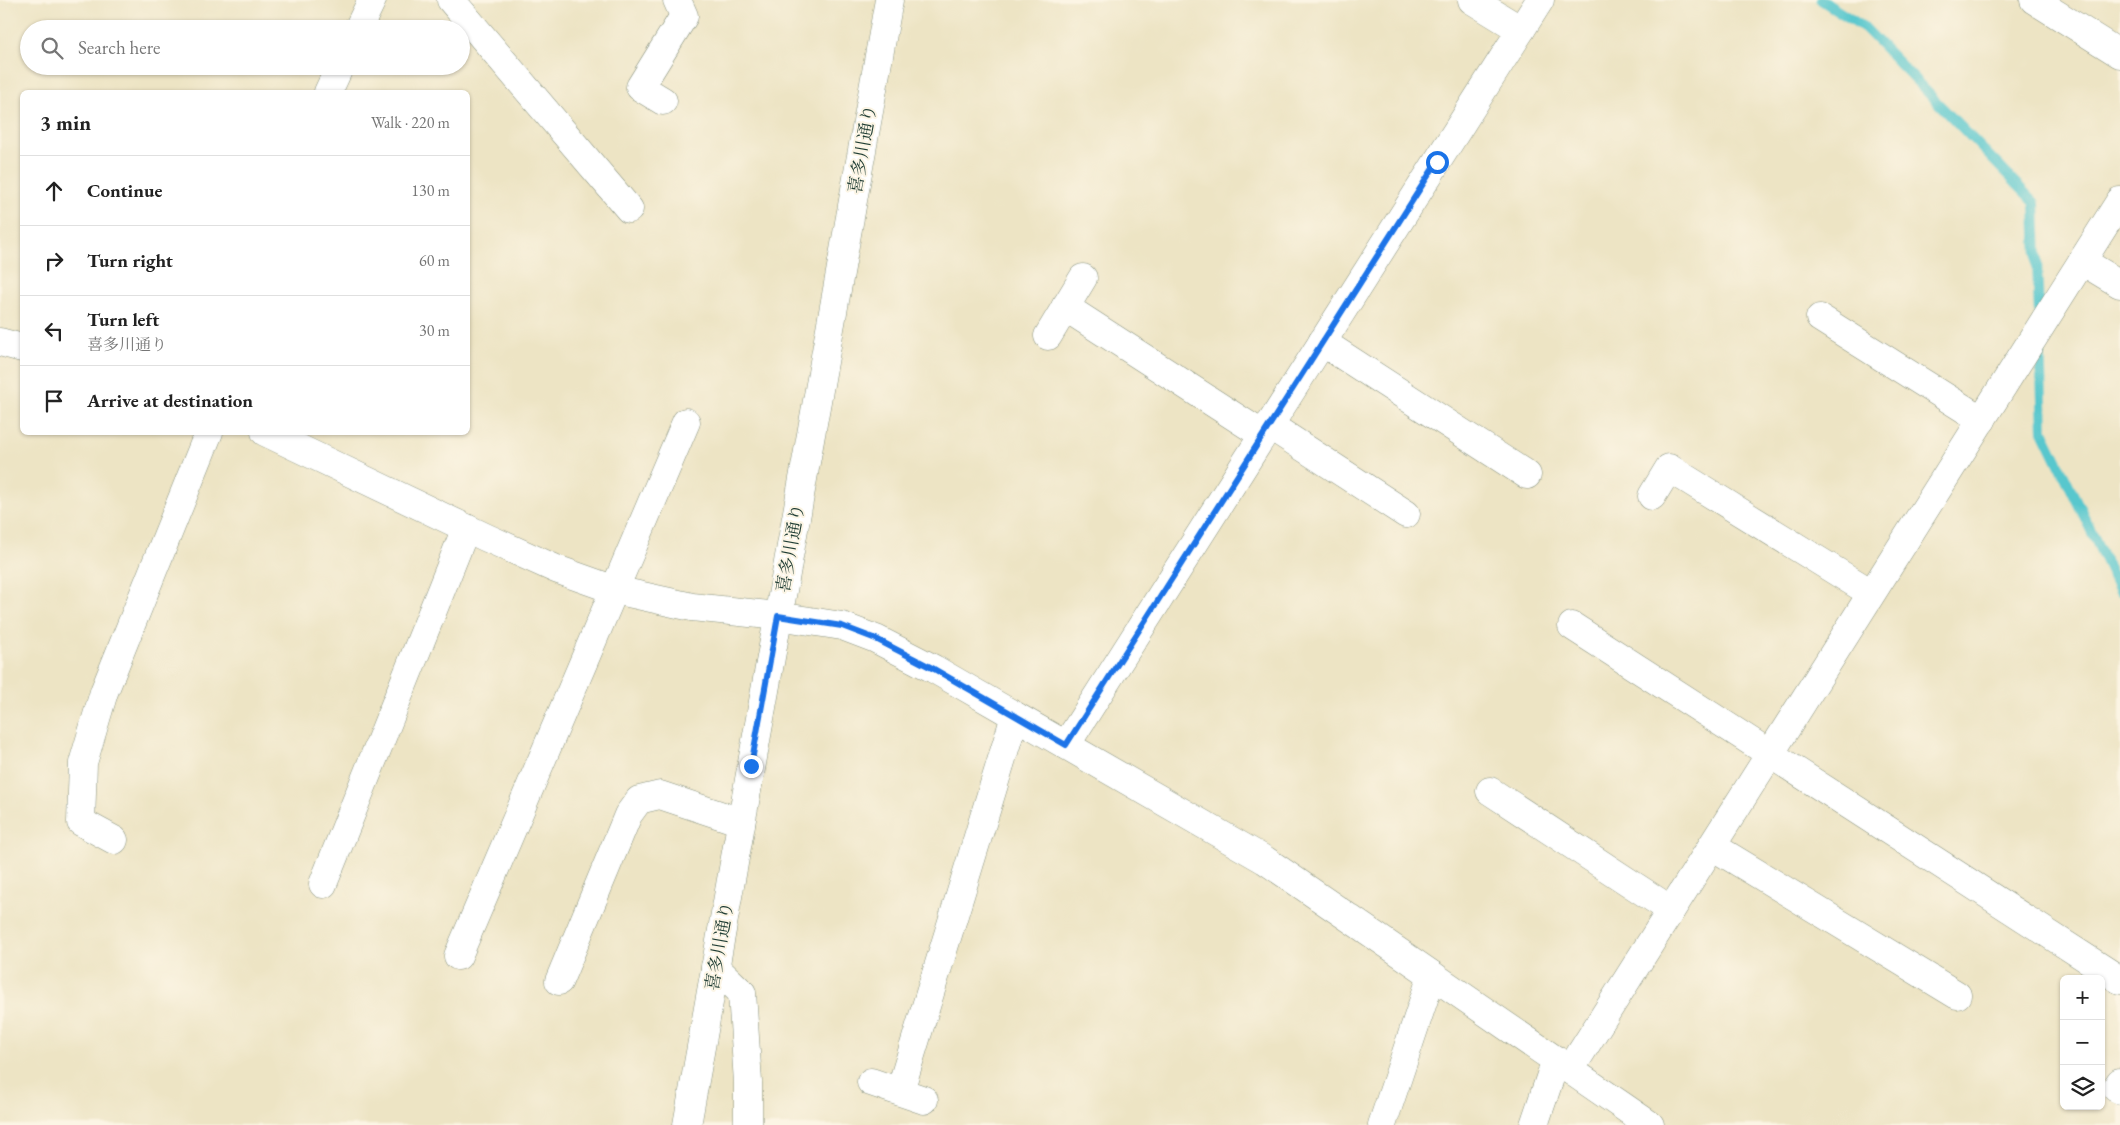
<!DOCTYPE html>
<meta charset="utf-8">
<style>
:root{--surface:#fff;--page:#f6f6f6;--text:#222;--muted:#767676;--line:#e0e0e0}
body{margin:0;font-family:"EB Garamond","Noto Serif JP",serif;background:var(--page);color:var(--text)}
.controls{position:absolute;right:15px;bottom:15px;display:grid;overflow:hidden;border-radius:8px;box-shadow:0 1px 4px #0004}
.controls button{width:45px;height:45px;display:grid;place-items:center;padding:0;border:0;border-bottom:1px solid var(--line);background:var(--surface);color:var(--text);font:25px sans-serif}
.stop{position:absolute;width:15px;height:15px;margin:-11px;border:4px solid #1a73e8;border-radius:50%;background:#fff}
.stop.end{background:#1a73e8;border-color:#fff;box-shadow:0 1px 5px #0008}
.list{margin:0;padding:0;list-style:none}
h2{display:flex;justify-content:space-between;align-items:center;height:65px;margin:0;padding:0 20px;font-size:21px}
h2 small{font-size:16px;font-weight:400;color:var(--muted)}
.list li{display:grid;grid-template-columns:32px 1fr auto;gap:15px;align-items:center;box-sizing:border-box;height:70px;padding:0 20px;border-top:1px solid var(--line)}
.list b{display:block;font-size:19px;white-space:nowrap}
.list p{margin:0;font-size:16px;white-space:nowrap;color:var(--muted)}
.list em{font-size:16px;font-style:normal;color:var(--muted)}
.icon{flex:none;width:28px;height:28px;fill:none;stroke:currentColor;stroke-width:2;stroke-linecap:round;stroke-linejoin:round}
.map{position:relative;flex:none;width:2120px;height:1125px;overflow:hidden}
.search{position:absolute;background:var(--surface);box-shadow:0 1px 4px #0004;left:20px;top:20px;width:450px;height:55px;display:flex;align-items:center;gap:12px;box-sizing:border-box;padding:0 18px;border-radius:28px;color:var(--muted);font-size:19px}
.panel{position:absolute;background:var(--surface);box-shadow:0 1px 4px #0004;left:20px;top:90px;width:450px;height:345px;border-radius:8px}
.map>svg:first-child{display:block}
</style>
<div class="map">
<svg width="2120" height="1125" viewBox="0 0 2120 1125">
<rect width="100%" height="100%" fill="#fcf5e5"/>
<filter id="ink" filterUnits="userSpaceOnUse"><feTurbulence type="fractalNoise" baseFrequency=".02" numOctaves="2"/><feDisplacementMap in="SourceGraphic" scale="10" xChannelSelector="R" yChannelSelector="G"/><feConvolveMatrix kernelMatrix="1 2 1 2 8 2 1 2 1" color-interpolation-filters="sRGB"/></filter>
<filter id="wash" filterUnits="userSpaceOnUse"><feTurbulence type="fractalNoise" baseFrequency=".0096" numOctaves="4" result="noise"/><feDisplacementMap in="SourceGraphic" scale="20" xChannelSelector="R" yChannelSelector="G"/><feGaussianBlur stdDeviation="1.12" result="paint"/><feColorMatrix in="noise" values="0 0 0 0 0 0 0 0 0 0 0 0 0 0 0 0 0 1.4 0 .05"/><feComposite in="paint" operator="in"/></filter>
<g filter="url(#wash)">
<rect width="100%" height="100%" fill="#ede4c4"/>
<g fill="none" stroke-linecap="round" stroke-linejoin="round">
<!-- stream -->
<g stroke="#59c7cd" stroke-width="10">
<path d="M1821,0l44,28 170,175 4,113"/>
<path d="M2040,341l3,90 77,160"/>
</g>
</g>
</g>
<g filter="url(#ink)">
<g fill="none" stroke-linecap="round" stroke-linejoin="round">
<!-- minor casing -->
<g stroke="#86907c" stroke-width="29">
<g id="minor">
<path d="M451,0l178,209"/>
<path d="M1472,0l49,30"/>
<path d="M2034,0l86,54"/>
<path d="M358,29l14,-29"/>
<path d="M328,92l12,-26"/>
<path d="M663,101l-23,-14 44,-71 -7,-16"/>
<path d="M2082,261l38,23"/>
<path d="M1065,307l198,128"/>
<path d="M1820,318l162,102"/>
<path d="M1048,336l35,-58"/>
<path d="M0,342l22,6"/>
<path d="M1322,342l205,133"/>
<path d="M1269,425l137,89"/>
<path d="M265,432l220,105 71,32 59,21 77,17 86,9 64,10 34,13 58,30 331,191 385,265"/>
<path d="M1652,496l17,-28 202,125"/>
<path d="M1572,626l548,354"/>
<path d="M1066,745l474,-745"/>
<path d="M1490,791l181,119"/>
<path d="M114,840l-33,-18 2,-59 21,-71 105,-260"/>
<path d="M1712,846l245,149"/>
<path d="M323,884l143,-356"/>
<path d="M458,956l228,-534"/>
<path d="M715,967l27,26 6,89v43"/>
<path d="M559,981l69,-166 11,-15 21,-5 81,27"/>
<path d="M1570,1070l550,-869"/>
<path d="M871,1082l53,18"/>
<path d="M2120,1082l-4,6 4,2"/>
<path d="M900,1091l115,-375"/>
<path d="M1382,1125l50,-150"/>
<path d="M1534,1125l22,-65"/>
</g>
</g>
<!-- tertiary casing -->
<g stroke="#86907c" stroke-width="29">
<path id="tertiary" d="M687,1125l202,-1125"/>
</g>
<!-- minor -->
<use href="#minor" stroke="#fff" stroke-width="28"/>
<!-- tertiary -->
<use href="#tertiary" stroke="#fff" stroke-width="28"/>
</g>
</g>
<g fill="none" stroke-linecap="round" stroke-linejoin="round" filter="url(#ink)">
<!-- route -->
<path stroke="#1a73e8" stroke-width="6" d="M751,766l27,-150 64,10 34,13 58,30 132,76 371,-583"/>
</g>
<g text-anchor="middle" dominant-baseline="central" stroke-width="4" stroke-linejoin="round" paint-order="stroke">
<!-- street labels -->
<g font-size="18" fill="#1f3d34" stroke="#fcf5e5">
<text transform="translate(862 149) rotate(-80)">喜多川通り</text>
<text transform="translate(790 548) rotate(-80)">喜多川通り</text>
<text transform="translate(719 946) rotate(-80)">喜多川通り</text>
</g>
</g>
</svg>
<div class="controls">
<button>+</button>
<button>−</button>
<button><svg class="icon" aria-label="layers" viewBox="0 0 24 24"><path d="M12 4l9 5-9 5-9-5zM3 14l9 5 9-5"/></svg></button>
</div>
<div class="stop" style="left:1437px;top:162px"></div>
<div class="stop end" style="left:751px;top:766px"></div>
<div class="search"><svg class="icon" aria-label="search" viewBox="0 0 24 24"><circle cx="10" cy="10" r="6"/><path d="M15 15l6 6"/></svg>Search here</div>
<section class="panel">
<h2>3 min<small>Walk · 220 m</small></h2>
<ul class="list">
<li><svg class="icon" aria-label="ahead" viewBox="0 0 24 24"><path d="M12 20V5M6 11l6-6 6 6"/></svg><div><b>Continue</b></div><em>130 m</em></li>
<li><svg class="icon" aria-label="right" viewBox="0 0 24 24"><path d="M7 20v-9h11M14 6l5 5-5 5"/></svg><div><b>Turn right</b></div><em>60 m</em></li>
<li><svg class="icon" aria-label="left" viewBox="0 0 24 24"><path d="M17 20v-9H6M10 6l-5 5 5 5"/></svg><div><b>Turn left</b><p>喜多川通り</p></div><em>30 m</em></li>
<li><svg class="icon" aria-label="arrive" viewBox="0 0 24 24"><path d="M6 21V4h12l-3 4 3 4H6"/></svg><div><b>Arrive at destination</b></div></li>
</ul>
</section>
</div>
